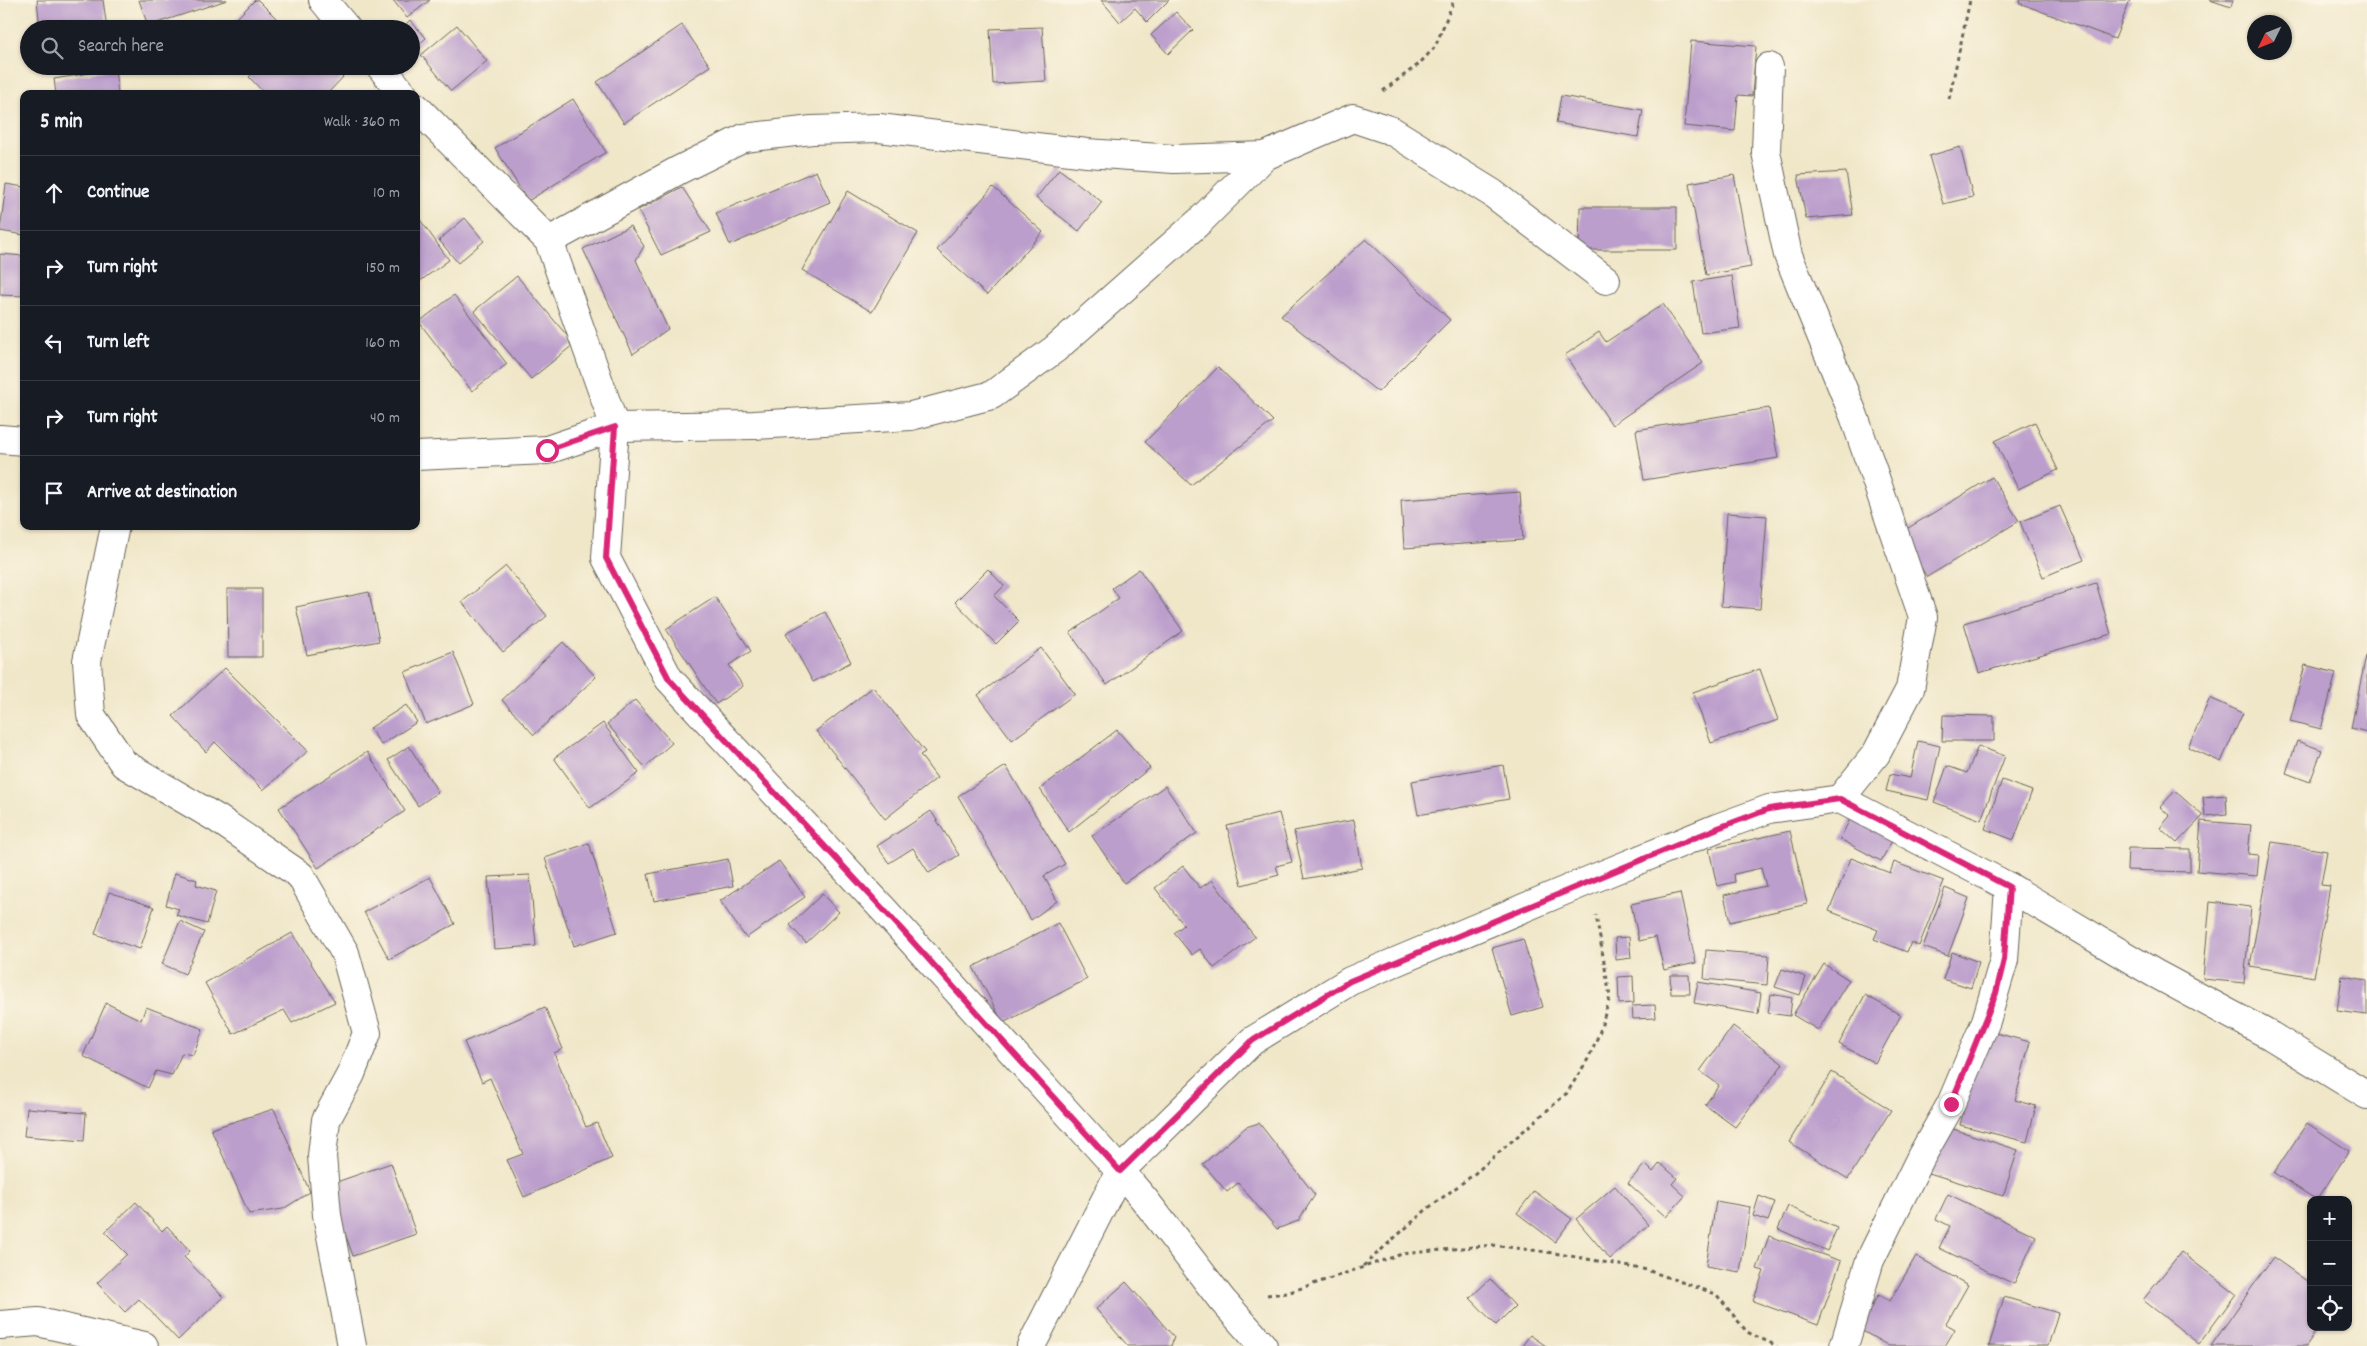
<!DOCTYPE html>
<meta charset="utf-8">
<style>
:root{--surface:#171b24;--page:#20242c;--text:#f1f3f6;--muted:#9ea1a6;--line:#363941}
body{margin:0;font-family:Dekko,sans-serif;background:var(--page);color:var(--text)}
.controls{position:absolute;right:15px;bottom:15px;display:grid;overflow:hidden;border-radius:10px;box-shadow:0 1px 4px #0004}
.controls button{width:45px;height:45px;display:grid;place-items:center;padding:0;border:0;border-bottom:1px solid var(--line);background:var(--surface);color:var(--text);font:25px sans-serif}
.compass{position:absolute;left:2247px;top:15px;width:45px;height:45px;border-radius:50%;background:var(--surface);box-shadow:0 1px 4px #0004;rotate:227deg}
.stop{position:absolute;width:15px;height:15px;margin:-11px;border:4px solid #db2777;border-radius:50%;background:#fff}
.stop.end{background:#db2777;border-color:#fff;box-shadow:0 1px 5px #0008}
.list{margin:0;padding:0;list-style:none}
h2{display:flex;justify-content:space-between;align-items:center;height:65px;margin:0;padding:0 20px;font-size:21px}
h2 small{font-size:16px;font-weight:400;color:var(--muted)}
.list li{display:grid;grid-template-columns:32px 1fr auto;gap:15px;align-items:center;box-sizing:border-box;height:75px;padding:0 20px;border-top:1px solid var(--line)}
.list b{display:block;font-size:19px;white-space:nowrap}
.list em{font-size:16px;font-style:normal;color:var(--muted)}
.icon{flex:none;width:28px;height:28px;fill:none;stroke:currentColor;stroke-width:2;stroke-linecap:round;stroke-linejoin:round}
.map{position:relative;flex:none;width:2367px;height:1346px;overflow:hidden}
.search{position:absolute;background:var(--surface);box-shadow:0 1px 4px #0004;left:20px;top:20px;width:400px;height:55px;display:flex;align-items:center;gap:12px;box-sizing:border-box;padding:0 18px;border-radius:28px;color:var(--muted);font-size:19px}
.panel{position:absolute;background:var(--surface);box-shadow:0 1px 4px #0004;left:20px;top:90px;width:400px;height:440px;border-radius:10px}
.map>svg:first-child{display:block}
</style>
<div class="map">
<svg width="2367" height="1346" viewBox="0 0 2367 1346">
<rect width="100%" height="100%" fill="#fcf5e5"/>
<filter id="ink" filterUnits="userSpaceOnUse"><feTurbulence type="fractalNoise" baseFrequency=".02" numOctaves="2"/><feDisplacementMap in="SourceGraphic" scale="10" xChannelSelector="R" yChannelSelector="G"/><feConvolveMatrix kernelMatrix="1 2 1 2 8 2 1 2 1" color-interpolation-filters="sRGB"/></filter>
<filter id="wash" filterUnits="userSpaceOnUse"><feTurbulence type="fractalNoise" baseFrequency=".0096" numOctaves="4" result="noise"/><feDisplacementMap in="SourceGraphic" scale="20" xChannelSelector="R" yChannelSelector="G"/><feGaussianBlur stdDeviation="1.12" result="paint"/><feColorMatrix in="noise" values="0 0 0 0 0 0 0 0 0 0 0 0 0 0 0 0 0 1.4 0 .05"/><feComposite in="paint" operator="in"/></filter>
<g filter="url(#wash)">
<rect width="100%" height="100%" fill="#f0e7c9"/>
<g id="blocks">
<!-- building -->
<g fill="#bb9ecc">
<path d="M37,0h66l4,29h-67z"/>
<path d="M139,0h88l-79,26z"/>
<path d="M255,0h3l26,26 -3,3h-37l-9,-9z"/>
<path d="M393,0h37l-23,18z"/>
<path d="M1101,0h68l-22,22 -12,-14 -15,14z"/>
<path d="M2020,0h110l-15,39 -96,-36z"/>
<path d="M2210,0h23l-2,7z"/>
<path d="M1176,12l17,18 -25,24 -17,-19z"/>
<path d="M410,20l16,18 -15,14v-23h-10z"/>
<path d="M457,25l30,36 -36,30 -30,-36z"/>
<path d="M682,25l28,41 -86,57 -27,-41z"/>
<path d="M1042,27l4,54 -53,3 -3,-55z"/>
<path d="M1691,41l65,5 -4,50 -14,-1 -3,36 -51,-5z"/>
<path d="M260,66h72l11,11 -16,17h-62l-16,-17z"/>
<path d="M115,69l3,25h-62l-2,-15z"/>
<path d="M1561,96l82,14 -5,27 -82,-14z"/>
<path d="M573,99l33,53 -78,49 -33,-53z"/>
<path d="M1960,147l13,50 -30,7 -14,-48z"/>
<path d="M1059,169l43,33 -23,29 -43,-33z"/>
<path d="M816,171l14,31 -100,43 -14,-32z"/>
<path d="M1846,172l7,43 -47,4 -8,-44z"/>
<path d="M1734,175l17,92 -45,8 -17,-92z"/>
<path d="M6,184l18,3v48l-24,-4z"/>
<path d="M682,187l29,45 -50,23 -23,-45z"/>
<path d="M993,187l50,45 -56,63 -50,-45z"/>
<path d="M848,191l70,42 -46,79 -70,-42z"/>
<path d="M1580,207h97v43h-98z"/>
<path d="M416,214l33,46 -33,24z"/>
<path d="M465,218l19,23 -26,22 -19,-23z"/>
<path d="M630,226l14,20 -8,14 32,69 -35,25 -50,-105z"/>
<path d="M1366,239l84,81 -72,72 -97,-76z"/>
<path d="M0,254l24,2v40l-24,-1z"/>
<path d="M517,276l57,68 -43,35 -57,-68z"/>
<path d="M1732,276l8,52 -39,5 -8,-51z"/>
<path d="M454,295l53,69 -35,27 -53,-69z"/>
<path d="M1663,304l40,59 -91,62 -47,-70 34,-23 7,10z"/>
<path d="M1218,367l55,54 -82,64 -46,-43z"/>
<path d="M1769,408l9,50 -134,22 -8,-50z"/>
<path d="M2035,422l23,48 -40,19 -23,-48z"/>
<path d="M1992,477l27,44 -92,56 -27,-44z"/>
<path d="M1520,492l3,48 -119,8 -3,-48z"/>
<path d="M2060,506l24,54 -41,17 -23,-55z"/>
<path d="M1727,513l40,3 -7,93 -39,-3z"/>
<path d="M506,566l41,50 -44,36 -41,-50z"/>
<path d="M988,569l16,17 -10,10 25,25 -23,23 -41,-42z"/>
<path d="M1139,569l44,62 -76,54 -37,-52 49,-35 -7,-10z"/>
<path d="M2096,583l15,51 -132,39 -15,-50z"/>
<path d="M227,589h35v68h-34z"/>
<path d="M369,592l10,49 -72,14 -11,-48z"/>
<path d="M715,597l36,54 -22,14 14,21 -27,18 -50,-75z"/>
<path d="M825,612l26,50 -38,20 -27,-49z"/>
<path d="M563,642l33,35 -62,58 -32,-35z"/>
<path d="M1041,648l34,46 -63,46 -34,-45z"/>
<path d="M453,652l21,52 -48,20 -21,-52z"/>
<path d="M2366,656h1v76l-16,-4z"/>
<path d="M2305,665l31,8 -15,56 -31,-8z"/>
<path d="M225,668l83,83 -45,39 -48,-48 -9,10 -33,-36z"/>
<path d="M1760,669l18,51 -67,23 -18,-51z"/>
<path d="M873,687l52,65 -5,3 17,23 -52,41 -69,-88z"/>
<path d="M2210,698l33,15 -22,49 -33,-15z"/>
<path d="M635,700l37,43 -27,24 -38,-43z"/>
<path d="M406,705l11,17 -36,23 -11,-17z"/>
<path d="M1943,715l51,1v25h-52z"/>
<path d="M603,723l36,50 -49,35 -36,-50z"/>
<path d="M1117,730l33,38 -81,64 -29,-43z"/>
<path d="M1918,741l22,5 -12,54 -42,-9 4,-17 20,4z"/>
<path d="M2297,741l25,9 -12,32 -24,-9z"/>
<path d="M409,746l29,46 -20,14 -30,-46z"/>
<path d="M1978,746l27,10 -24,64 -47,-18 13,-36 20,7z"/>
<path d="M367,752l38,59 -87,57 -39,-60z"/>
<path d="M1503,765l6,34 -91,16 -6,-34z"/>
<path d="M1006,766l59,98 -21,12 13,25 -26,19 -73,-124z"/>
<path d="M2002,780l30,11 -18,49 -29,-11z"/>
<path d="M1165,786l32,47 -73,50 -32,-47z"/>
<path d="M2175,791l28,25 -26,27 -17,-15 10,-12 -10,-9z"/>
<path d="M2226,795l1,19 -22,2 -2,-19z"/>
<path d="M931,811l28,44 -30,18 -16,-25 -24,15 -12,-17z"/>
<path d="M1279,813l13,49 -16,4 3,9 -37,10 -15,-59z"/>
<path d="M1851,817l42,22 -12,22 -41,-22z"/>
<path d="M1354,820l8,48 -58,11 -10,-48z"/>
<path d="M2201,821l50,4 -3,29 11,1 -2,21 -60,-5z"/>
<path d="M1790,831l17,73 -77,18 -6,-27 42,-9 -5,-18 -27,6 1,8 -18,4 -8,-37z"/>
<path d="M2272,842l55,9 -6,34 9,1 -16,91 -64,-11z"/>
<path d="M589,843l28,89 -43,14 -29,-88z"/>
<path d="M2128,848l62,1v23l-63,-2z"/>
<path d="M1851,858l39,15 4,-11 50,19 -25,65 -8,-4 -4,10 -33,-13 4,-9 -49,-19z"/>
<path d="M728,859l5,27 -79,15 -6,-27z"/>
<path d="M779,861l26,36 -59,41 -26,-37z"/>
<path d="M1183,866l17,22 12,-8 43,57 -41,31 -14,-19 -8,6 -18,-22 10,-8 -29,-37z"/>
<path d="M175,873l22,7 -1,5 20,6 -9,33 -31,-9 3,-6 -13,-4z"/>
<path d="M530,875l6,71 -42,3 -6,-72z"/>
<path d="M430,877l25,47 -66,35 -25,-47z"/>
<path d="M1945,888l24,10 -21,58 -25,-9z"/>
<path d="M109,892l45,15 -14,42 -45,-15z"/>
<path d="M1680,893l16,70 -32,7 -8,-33 -17,4 -8,-37z"/>
<path d="M822,894l17,18 -33,31 -16,-18z"/>
<path d="M2210,902l41,5 -7,76 -41,-4z"/>
<path d="M180,921l24,11 -19,42 -23,-10z"/>
<path d="M1058,923l29,56 -84,44 -30,-56z"/>
<path d="M292,933l43,69 -43,21 -8,-13 -51,24 -28,-51z"/>
<path d="M1629,937l2,21 -15,2 -1,-22z"/>
<path d="M1523,939l20,68 -31,9 -20,-68z"/>
<path d="M1706,950l63,5 -2,30 -63,-6z"/>
<path d="M1952,952l27,10 -8,26 -28,-9z"/>
<path d="M1824,964l25,16 -31,50 -25,-15z"/>
<path d="M1782,969l24,8 -6,18 -25,-8z"/>
<path d="M1670,975h19l1,19h-19z"/>
<path d="M1633,976l1,27 -15,1 -1,-27z"/>
<path d="M2342,976l25,4v35l-30,-4z"/>
<path d="M1698,982l63,11 -3,21 -64,-11z"/>
<path d="M1771,994l21,4 -2,18 -22,-3z"/>
<path d="M1865,995l36,20 -26,48 -36,-19z"/>
<path d="M106,1003l35,17 5,-13 57,22 -10,26 -11,-2 -10,22 -16,-4 -8,17 -65,-32z"/>
<path d="M1655,1005l1,13 -23,1 -1,-13z"/>
<path d="M545,1007l18,42 -9,4 32,74 11,-4 15,35 -88,39 -17,-37 16,-6 -33,-76 -8,4 -18,-40z"/>
<path d="M1733,1026l50,38 -48,63 -30,-22 14,-20 -19,-14z"/>
<path d="M1984,1030l46,12 -15,58 21,6 -9,36 -67,-17z"/>
<path d="M1832,1072l59,38 -43,69 -59,-37z"/>
<path d="M27,1108l59,5 -2,28 -60,-5z"/>
<path d="M274,1109l36,83 -27,17 -34,5 -38,-85z"/>
<path d="M1259,1123l56,72 -17,26 -21,8 -39,-46 -11,9 -24,-28 43,-37z"/>
<path d="M2307,1123l42,28 -32,49 -43,-27z"/>
<path d="M1944,1126l74,24 -15,46 -74,-23z"/>
<path d="M391,1163l25,71 -63,22 -25,-71z"/>
<path d="M1660,1163l17,15 -5,6 13,12 -19,21 -38,-34 17,-19 8,8z"/>
<path d="M1615,1186l33,39 -38,34 -34,-40z"/>
<path d="M1534,1191l38,28 -17,23 -38,-29z"/>
<path d="M1948,1194l88,42 -22,48 -75,-36 11,-22 -14,-7z"/>
<path d="M1759,1196l16,6 -7,19 -15,-5z"/>
<path d="M1716,1201l34,6 -10,65 -34,-6z"/>
<path d="M136,1202l26,29 5,-5 23,25 -6,6 39,40 -45,43 -39,-41 -14,13 -28,-29 30,-29 -22,-22z"/>
<path d="M1788,1206l49,22 -10,23 -49,-22z"/>
<path d="M1769,1236l72,25 -23,64 -65,-24 11,-30 -7,-2z"/>
<path d="M2181,1252l55,42 -37,50 -56,-44z"/>
<path d="M1916,1256l52,29 -22,39 9,5 -10,17h-56l-30,-17 19,-34 12,6z"/>
<path d="M2273,1257l38,27v43h8l-13,19h-95z"/>
<path d="M1490,1279l25,27 -19,19 -26,-27z"/>
<path d="M1126,1282l48,55 -3,9h-43l-32,-37z"/>
<path d="M2004,1297l54,16 -10,33h-59z"/>
<path d="M1530,1335l16,11h-24z"/>
</g>
</g>
</g>
<g filter="url(#ink)">
<use href="#blocks" fill-opacity="0" stroke="#666359" stroke-width="1"/>
<g fill="none" stroke-linecap="round" stroke-linejoin="round">
<!-- minor casing -->
<g stroke="#666359" stroke-width="30">
<g id="minor">
<path d="M323,0l24,29"/>
<path d="M380,66l23,28"/>
<path d="M1769,67l-3,85 22,103 66,161 69,201 -13,72 -34,65 -36,45"/>
<path d="M416,107l133,134 66,186 -9,131 63,121 215,231 236,261 24,28 78,101 41,46"/>
<path d="M549,241l130,-71 65,-32 68,-8 67,-2 208,25 87,6 91,-3 88,-38 39,13 100,62 114,87"/>
<path d="M0,439l24,2"/>
<path d="M416,456l131,-6 68,-23 139,-2 157,-9 81,-21 63,-46 145,-128 65,-65"/>
<path d="M115,526l-28,135 4,54 33,49 94,55 82,56 45,78 22,80 -16,41 -25,46 -4,36 5,59 25,131"/>
<path d="M0,1325l38,-3 106,24"/>
<path d="M1031,1346l89,-175 132,-130 98,-60 240,-101 127,-52 52,-19 71,-10 169,88 145,86 117,63 96,59"/>
<path d="M1844,1346l26,-86 51,-103 30,-53 35,-83 18,-61 5,-73"/>
</g>
</g>
<!-- path -->
<g stroke="#666359" stroke-width="3" stroke-dasharray="4 4" stroke-linecap="butt">
<path d="M1383,91l36,-27 16,-17 19,-47"/>
<path d="M1949,99l21,-99"/>
<path d="M1363,1266l64,-57 46,-34 94,-82 21,-34 11,-25 11,-37 -14,-82"/>
<path d="M1267,1295l20,-2 115,-39 91,-9 61,8 93,17 69,24 31,38 30,14"/>
</g>
<!-- minor -->
<use href="#minor" stroke="#fff" stroke-width="28"/>
</g>
</g>
<g fill="none" stroke-linecap="round" stroke-linejoin="round" filter="url(#ink)">
<!-- route -->
<path stroke="#db2777" stroke-width="6" d="M547,450l68,-23 -9,131 63,121 215,231 236,261 132,-130 98,-60 368,-153 51,-19 71,-10 169,88 -5,73 -8,33 -45,111"/>
</g>
</svg>
<div class="controls">
<button>+</button>
<button>−</button>
<button><svg class="icon" aria-label="locate" viewBox="0 0 24 24"><circle cx="12" cy="12" r="6"/><path d="M12 2v4M12 18v4M2 12h4M18 12h4"/></svg></button>
</div>
<svg class="compass" viewBox="-18 -18 36 36"><path d="M0-13l5 13h-10z" fill="#e53935"/><path d="M0 13l5-13h-10z" fill="#9ea1a6"/></svg>
<div class="stop" style="left:547px;top:450px"></div>
<div class="stop end" style="left:1951px;top:1104px"></div>
<div class="search"><svg class="icon" aria-label="search" viewBox="0 0 24 24"><circle cx="10" cy="10" r="6"/><path d="M15 15l6 6"/></svg>Search here</div>
<section class="panel">
<h2>5 min<small>Walk · 360 m</small></h2>
<ul class="list">
<li><svg class="icon" aria-label="ahead" viewBox="0 0 24 24"><path d="M12 20V5M6 11l6-6 6 6"/></svg><div><b>Continue</b></div><em>10 m</em></li>
<li><svg class="icon" aria-label="right" viewBox="0 0 24 24"><path d="M7 20v-9h11M14 6l5 5-5 5"/></svg><div><b>Turn right</b></div><em>150 m</em></li>
<li><svg class="icon" aria-label="left" viewBox="0 0 24 24"><path d="M17 20v-9H6M10 6l-5 5 5 5"/></svg><div><b>Turn left</b></div><em>160 m</em></li>
<li><svg class="icon" aria-label="right" viewBox="0 0 24 24"><path d="M7 20v-9h11M14 6l5 5-5 5"/></svg><div><b>Turn right</b></div><em>40 m</em></li>
<li><svg class="icon" aria-label="arrive" viewBox="0 0 24 24"><path d="M6 21V4h12l-3 4 3 4H6"/></svg><div><b>Arrive at destination</b></div></li>
</ul>
</section>
</div>
